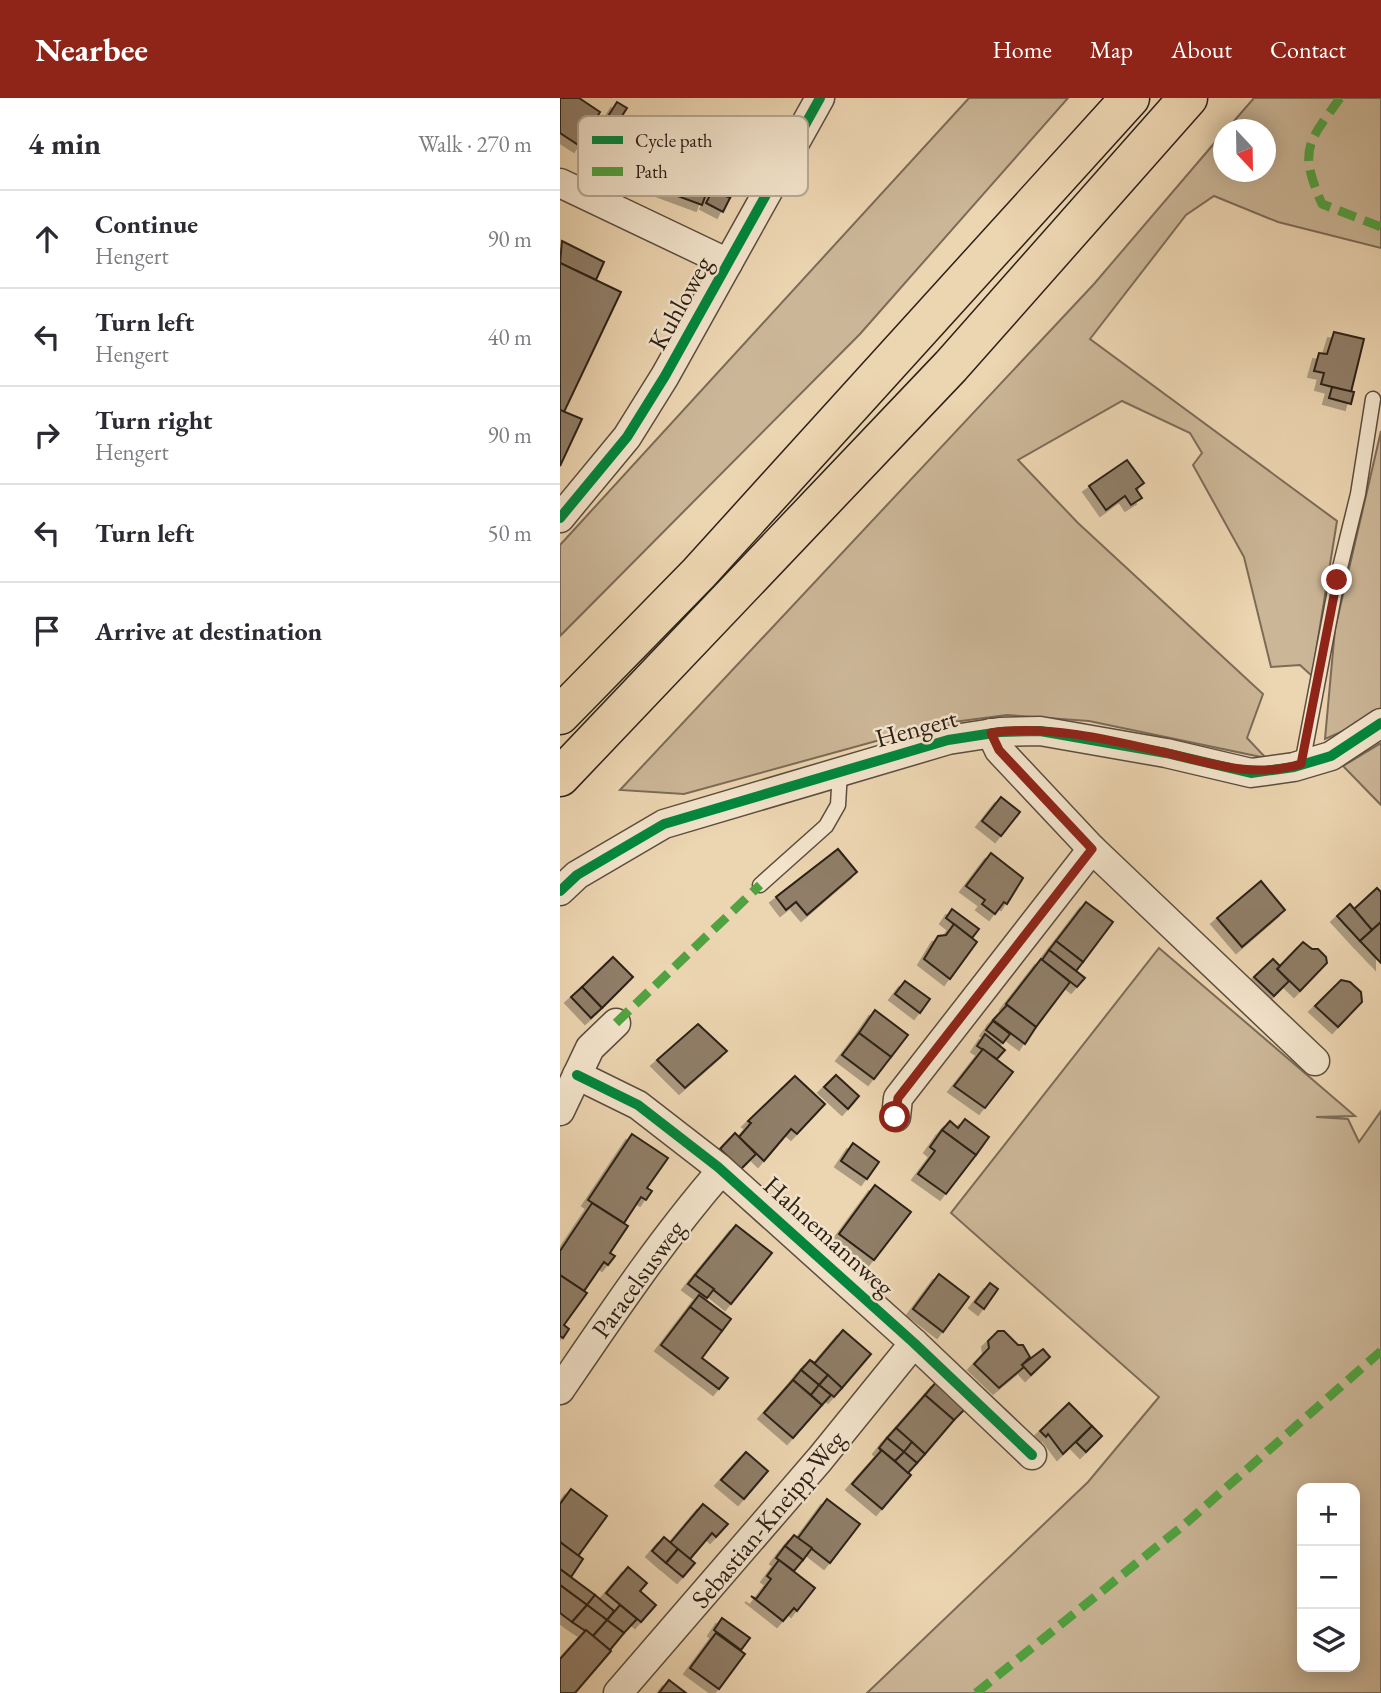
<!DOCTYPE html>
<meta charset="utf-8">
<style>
:root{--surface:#fff;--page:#f2f2f3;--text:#2b2b33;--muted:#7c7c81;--line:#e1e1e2;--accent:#8f2418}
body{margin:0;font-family:"EB Garamond",serif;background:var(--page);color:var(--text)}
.controls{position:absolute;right:21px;bottom:21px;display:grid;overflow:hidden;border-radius:14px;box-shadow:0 4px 18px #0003}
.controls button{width:63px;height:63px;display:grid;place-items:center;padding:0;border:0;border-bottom:2px solid var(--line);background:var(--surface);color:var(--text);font:35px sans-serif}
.compass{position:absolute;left:653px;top:21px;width:63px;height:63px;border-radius:50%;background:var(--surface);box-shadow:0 4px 18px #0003;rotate:158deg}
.stop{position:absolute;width:21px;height:21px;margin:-16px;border:5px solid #8f2418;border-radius:50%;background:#fff}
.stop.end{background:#8f2418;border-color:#fff;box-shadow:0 2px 7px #0008}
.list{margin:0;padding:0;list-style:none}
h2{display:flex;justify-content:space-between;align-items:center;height:91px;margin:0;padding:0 28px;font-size:30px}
h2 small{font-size:23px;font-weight:400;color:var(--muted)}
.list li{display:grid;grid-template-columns:46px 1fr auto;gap:21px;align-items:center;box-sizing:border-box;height:98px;padding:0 28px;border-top:2px solid var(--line)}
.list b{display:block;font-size:26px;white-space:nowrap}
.list p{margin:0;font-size:23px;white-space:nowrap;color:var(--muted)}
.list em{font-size:23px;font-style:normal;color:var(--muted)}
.icon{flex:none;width:38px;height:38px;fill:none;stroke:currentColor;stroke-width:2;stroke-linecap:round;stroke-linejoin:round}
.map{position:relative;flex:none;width:821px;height:1595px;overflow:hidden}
header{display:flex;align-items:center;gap:42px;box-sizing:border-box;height:98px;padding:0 35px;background:var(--accent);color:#fff}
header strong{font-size:33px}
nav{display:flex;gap:38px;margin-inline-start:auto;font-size:24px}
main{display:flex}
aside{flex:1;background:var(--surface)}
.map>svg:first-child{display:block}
</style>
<header>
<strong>Nearbee</strong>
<nav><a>Home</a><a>Map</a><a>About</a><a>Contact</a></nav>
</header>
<main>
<aside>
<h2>4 min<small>Walk · 270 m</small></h2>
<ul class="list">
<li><svg class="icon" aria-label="ahead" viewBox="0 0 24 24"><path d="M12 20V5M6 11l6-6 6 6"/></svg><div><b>Continue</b><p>Hengert</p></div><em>90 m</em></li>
<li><svg class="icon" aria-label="left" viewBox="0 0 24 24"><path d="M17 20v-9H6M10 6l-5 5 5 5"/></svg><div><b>Turn left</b><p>Hengert</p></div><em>40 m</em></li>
<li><svg class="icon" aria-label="right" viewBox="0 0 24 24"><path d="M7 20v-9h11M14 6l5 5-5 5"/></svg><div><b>Turn right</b><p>Hengert</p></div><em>90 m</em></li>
<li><svg class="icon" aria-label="left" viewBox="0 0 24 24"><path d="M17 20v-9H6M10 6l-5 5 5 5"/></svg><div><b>Turn left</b></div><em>50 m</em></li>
<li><svg class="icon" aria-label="arrive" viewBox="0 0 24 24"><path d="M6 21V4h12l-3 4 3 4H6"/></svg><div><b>Arrive at destination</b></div></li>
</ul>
</aside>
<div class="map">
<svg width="821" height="1595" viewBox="0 0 821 1595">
<defs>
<filter id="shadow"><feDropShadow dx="-6" dy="6" stdDeviation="0" flood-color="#0004"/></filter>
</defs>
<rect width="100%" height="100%" fill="#ecd5b1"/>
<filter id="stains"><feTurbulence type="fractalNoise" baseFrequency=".00286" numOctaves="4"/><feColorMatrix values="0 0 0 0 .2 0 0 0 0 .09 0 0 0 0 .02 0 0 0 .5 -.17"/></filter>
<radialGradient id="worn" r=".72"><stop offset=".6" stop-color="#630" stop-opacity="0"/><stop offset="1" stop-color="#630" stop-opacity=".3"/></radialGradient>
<!-- green -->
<g fill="#cbb697" stroke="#7c6b58" stroke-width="2" fill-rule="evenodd">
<path d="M409,0h99l-208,236 -300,302v-91z"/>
<path d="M694,0h127v150l-103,-26 -64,-26 -28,19 -96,124 247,182 -25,155 -12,-11 -29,2 -27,-110 -51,-92 9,-12 -12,-20 -68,-32 -104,59 60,63 185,171 -16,44 19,20 -177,-37 -82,-6 -69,9 -254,70 -64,-4 474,-506 129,-151 1,39h42v-42l-39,-1z"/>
<path d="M821,333v278l-17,13 -39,17 10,-110z"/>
<path d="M821,645v62l-38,-39z"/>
<path d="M599,850l196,168 -39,1 32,2 11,23 22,-31v582h-514l221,-211 71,-85 -208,-184zM742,1390h53v179h-53z"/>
</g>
<!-- building -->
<g fill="#907e68" stroke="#2c2018" stroke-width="2" filter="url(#shadow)">
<path d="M0,0h19l21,14 -20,34 -20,-13z"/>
<path d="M57,4l10,6 -12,19 -10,-6z"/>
<path d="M180,41l17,10 -27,49 -17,-9z"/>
<path d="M97,78l49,18 -4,11 -49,-18z"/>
<path d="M153,91l17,9 -7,14 -17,-9z"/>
<path d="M2,143l42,21 -8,18 -36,-17z"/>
<path d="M0,165l61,29 -57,120 -4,-2z"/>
<path d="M774,234l30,7 -13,53 -30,-8 3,-11 -10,-2 5,-18 8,1z"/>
<path d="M772,289l22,5 -3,12 -22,-6z"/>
<path d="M0,312l22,9 -22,47z"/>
<path d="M567,362l17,23 -8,6 6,9 -11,7 -6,-9 -19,14 -17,-24z"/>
<path d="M441,699l19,15 -19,24 -19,-15z"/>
<path d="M278,751l19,23 -50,43 -11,-13 -10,8 -10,-13z"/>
<path d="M431,755l32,25 -16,26 -3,-2 -9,12 -13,-10 3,-4 -19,-14z"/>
<path d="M701,783l24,29 -43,37 -25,-29z"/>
<path d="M817,790l4,4v30l-9,8 -19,-20z"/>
<path d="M526,804l27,20 -30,40 -27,-21z"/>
<path d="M790,806l22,26 -12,11 -23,-25z"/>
<path d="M392,811l27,20 -7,9 -26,-20z"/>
<path d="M821,824v41l-21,-22z"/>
<path d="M394,826l23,18 -27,37 -26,-20 14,-23 8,-1z"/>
<path d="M496,843l27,21 -7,9 -27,-21z"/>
<path d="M743,844l9,7h6l8,8 1,6 -27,28 -23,-22z"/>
<path d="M489,852l36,28 -8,9 -35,-27z"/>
<path d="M53,859l20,20 -31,31 -20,-21z"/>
<path d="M481,861l29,23 -34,45 -30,-23z"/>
<path d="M713,861l7,7 -3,3 12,12 -15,15 -20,-19z"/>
<path d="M781,882l9,2 11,10 1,10 -24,25 -23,-21z"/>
<path d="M345,883l25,18 -10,14 -25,-19z"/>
<path d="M22,889l20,21 -11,10 -20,-21z"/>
<path d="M447,907l29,22 -11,17 -32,-24z"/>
<path d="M315,912l33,25 -17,22 -32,-24z"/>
<path d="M433,923l17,13 -7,9 -17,-13z"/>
<path d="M138,926l29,27 -42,37 -28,-28z"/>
<path d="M299,935l32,24 -17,22 -32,-24z"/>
<path d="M425,936l20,16 -8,9 -20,-13z"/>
<path d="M423,951l30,23 -28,36 -31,-22z"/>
<path d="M276,977l23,21 -11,13 -24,-22z"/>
<path d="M235,978l30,28 -28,30 -6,-5 -27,32 -25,-24 12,-14 -3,-2z"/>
<path d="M405,1021l24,18 -13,18 -34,-25 8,-9 8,7z"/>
<path d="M382,1032l34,25 -30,39 -28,-20 17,-23 -5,-4z"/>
<path d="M175,1035l21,21 -15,15 -21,-20z"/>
<path d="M72,1036l36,24 -21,30 5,3 -6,9 -5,-3 -17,26 -36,-23z"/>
<path d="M293,1045l26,19 -12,17 -26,-18z"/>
<path d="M315,1087l36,27 -37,48 -35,-26z"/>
<path d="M32,1105l36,23 -18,27 5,3 -7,9 -4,-3 -20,29 -24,-16v-24z"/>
<path d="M176,1127l36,28 -41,51 -36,-29z"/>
<path d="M379,1176l30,23 -26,35 -30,-23z"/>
<path d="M0,1177l27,18 -23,32 5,4 -6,9 -3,-2z"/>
<path d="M135,1177l19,14 -7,9 -19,-14z"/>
<path d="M430,1185l8,6 -14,20 -9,-7z"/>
<path d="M139,1197l32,24 -9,12 -32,-24z"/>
<path d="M130,1209l32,24 -20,27 26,20 -9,11 -58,-44z"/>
<path d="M283,1232l28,24 -29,34 -32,-28 5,3z"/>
<path d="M438,1233h6l14,14h5l7,12 -8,8 2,2 -25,21 -25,-24 15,-16 -1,-7z"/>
<path d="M483,1251l7,8 -19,18 -9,-10z"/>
<path d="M250,1262l18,15 -9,10 -18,-15z"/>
<path d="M241,1272l18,15 -8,10 -18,-15z"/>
<path d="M268,1277l14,13 -8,9 -15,-12z"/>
<path d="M233,1282l29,25 -29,33 -29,-25z"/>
<path d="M377,1283l29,27 -12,12 -29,-25z"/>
<path d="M259,1287l12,10 -9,10 -11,-10z"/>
<path d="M365,1297l29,25 -29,34 -29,-26z"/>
<path d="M509,1305l23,23 -29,28 -15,-20 -2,3 -6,-6z"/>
<path d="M532,1328l10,10 -16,16 -10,-10z"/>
<path d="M336,1330l16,14 -8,10 -17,-14z"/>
<path d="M327,1340l17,14 -9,9 -16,-13z"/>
<path d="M352,1344l13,12 -8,9 -13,-11z"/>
<path d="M319,1350l32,27 -29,34 -30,-25 29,-33z"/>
<path d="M186,1354l22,19 -24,28 -23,-19z"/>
<path d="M344,1354l13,11 -9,10 -13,-12z"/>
<path d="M11,1391l36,27 -29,40 -18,-14v-38z"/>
<path d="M267,1401l33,25 -30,39 -32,-25z"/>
<path d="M143,1406l25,20 -12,13 -4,-4 -22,26 -20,-16z"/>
<path d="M234,1437l18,13 -9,12 -18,-14z"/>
<path d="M104,1439l14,12 -12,14 -14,-12z"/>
<path d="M0,1444l23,17 -12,18 -11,-8z"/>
<path d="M225,1448l18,14 -9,11 -18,-13z"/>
<path d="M118,1451l17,14 -12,14 -17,-14z"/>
<path d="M219,1462l36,28 -18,23 -3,-3 -11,13 -32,-25 5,3 15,-20 -4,-3z"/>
<path d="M68,1469l19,16 -7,8 16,14 -15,17 -35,-29z"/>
<path d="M0,1471l35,26 -8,10 -27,-20z"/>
<path d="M0,1487l27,20 -15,17 -12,-9z"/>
<path d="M35,1497l19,16 -7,9 -20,-15z"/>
<path d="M27,1507l20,15 -14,16 -21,-14z"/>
<path d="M60,1507l17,14 -13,14 -17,-13z"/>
<path d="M162,1520l28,20 -9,12 -27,-20z"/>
<path d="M47,1522l17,13 -14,17 -17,-14z"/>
<path d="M26,1532l25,21 -36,42h-15v-34z"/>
<path d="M156,1535l29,21 -26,35 -29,-21z"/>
<path d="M109,1582l17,13h-27z"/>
</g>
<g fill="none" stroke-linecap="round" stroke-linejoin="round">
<!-- lane casing -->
<g stroke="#5c4d3e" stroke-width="17">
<g id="lane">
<path d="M742,666l35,-184 21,-86 15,-95"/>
<path d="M200,787l66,-59 12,-21 2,-34"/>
</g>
</g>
<!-- street casing -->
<g stroke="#5c4d3e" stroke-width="31">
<g id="street">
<path d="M0,85l168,80"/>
<path d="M0,420l67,-81 38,-61 155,-278"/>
<path d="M431,635l8,17 93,99 223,212"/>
<path d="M0,793l17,-16 87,-51 284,-84 52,-8 40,-1 126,22 85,20 43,-6 37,-11 50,-33"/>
<path d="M17,977l61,30 80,62 196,176 118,112"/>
<path d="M0,1013l30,-63 26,-25"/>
<path d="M336,1019l2,-19 194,-249"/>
<path d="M0,1292c51,-75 102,-151 161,-219"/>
<path d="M58,1595l202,-234 94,-116"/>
</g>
</g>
<!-- highway casing -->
<g stroke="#2c2018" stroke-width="41">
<g id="highway">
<path d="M0,617l139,-142 431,-475"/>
<path d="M0,679l391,-411 237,-268"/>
</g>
</g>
<!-- lane -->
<use href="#lane" stroke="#f3e4cc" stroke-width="14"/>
<!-- street -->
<use href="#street" stroke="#f3e4cc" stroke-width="28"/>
<!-- highway -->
<use href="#highway" stroke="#ecd5b1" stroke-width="38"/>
<!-- quiet -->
<g stroke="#51a240" stroke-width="9" stroke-dasharray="18 9" stroke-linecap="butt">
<path d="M780,0c-32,45 -42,51 -18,106l59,23"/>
<path d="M56,925l144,-138"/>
<path d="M416,1595l209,-169 196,-173"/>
</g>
<!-- cycleway casing -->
<g stroke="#f3e4cc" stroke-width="15">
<g id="cycleway">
<path d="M0,420l67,-81 38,-61 155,-278"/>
<path d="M0,793l17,-16 87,-51 284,-84 52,-8 40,-1 126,22 85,20 43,-6 37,-11 50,-33"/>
<path d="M17,977l61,30 80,62 196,176 118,112"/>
</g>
</g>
<!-- cycleway -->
<use href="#cycleway" stroke="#00873e" stroke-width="10"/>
</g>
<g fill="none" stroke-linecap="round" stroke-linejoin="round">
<!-- route -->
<path stroke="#8f2418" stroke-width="9" d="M335,1019l3,-19 194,-249 -93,-99 -8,-17c58,-9 124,8 180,21 46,11 83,24 130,10l36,-184"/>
</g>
<g text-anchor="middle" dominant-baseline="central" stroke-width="5" stroke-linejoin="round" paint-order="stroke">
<!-- street labels -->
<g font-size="26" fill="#2c2018" stroke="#f3e4cc">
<text transform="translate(120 205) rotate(-61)">Kuhloweg</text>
<text transform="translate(356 630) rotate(-15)">Hengert</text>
<text transform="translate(269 1138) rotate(42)">Hahnemannweg</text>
<text transform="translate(78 1181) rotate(-54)">Paracelsusweg</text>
<text transform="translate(208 1421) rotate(-50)">Sebastian-Kneipp-Weg</text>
</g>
</g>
<!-- legend -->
<rect x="18" y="18" width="230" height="80" rx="10" fill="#f3e4cc" stroke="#b7a996" stroke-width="2"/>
<rect x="32" y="38" width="31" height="8" fill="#00873e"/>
<rect x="32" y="69" width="31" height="9" fill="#51a240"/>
<g font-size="19" fill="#2c2018">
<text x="75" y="49">Cycle path</text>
<text x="75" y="80">Path</text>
</g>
<rect width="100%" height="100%" filter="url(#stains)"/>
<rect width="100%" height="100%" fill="url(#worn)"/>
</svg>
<div class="controls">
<button>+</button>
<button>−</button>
<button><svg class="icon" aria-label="layers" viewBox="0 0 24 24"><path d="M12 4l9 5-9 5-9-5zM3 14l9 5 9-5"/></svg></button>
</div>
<svg class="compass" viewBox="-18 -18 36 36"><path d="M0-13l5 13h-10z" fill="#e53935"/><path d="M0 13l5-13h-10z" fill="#7c7c81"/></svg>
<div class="stop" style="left:335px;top:1019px"></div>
<div class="stop end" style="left:777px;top:482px"></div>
</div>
</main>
